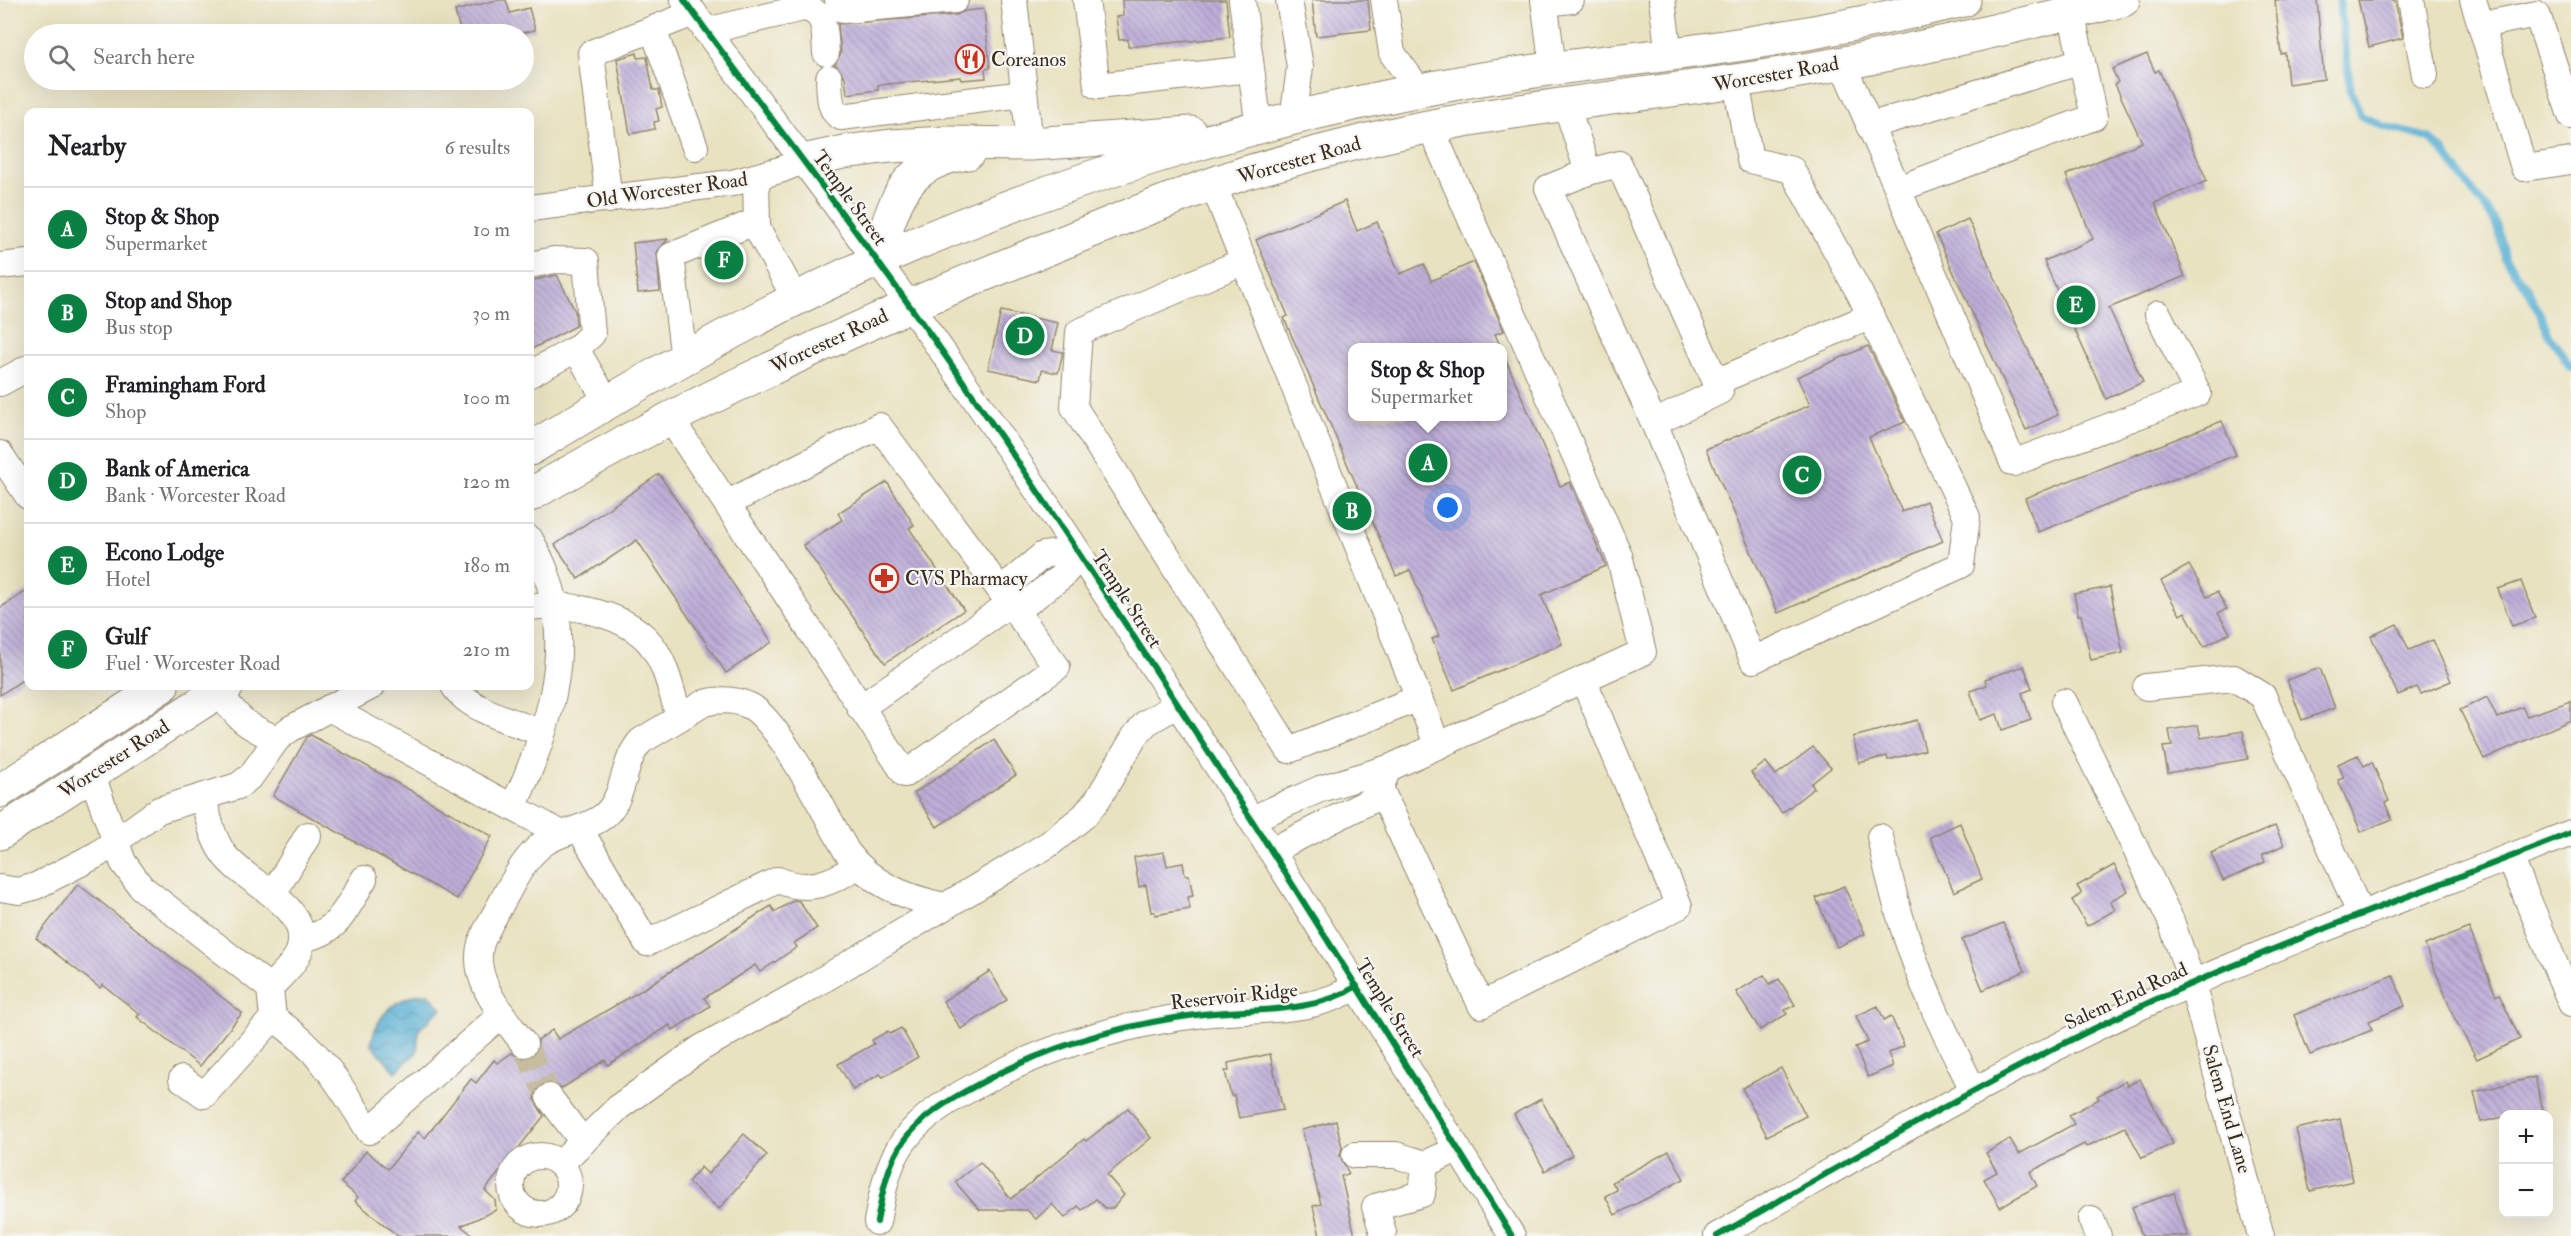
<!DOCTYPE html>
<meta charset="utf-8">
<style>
:root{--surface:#fff;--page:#f6f6f6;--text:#202124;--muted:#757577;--line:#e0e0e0;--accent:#0b8043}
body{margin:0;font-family:"IM FELL Double Pica",serif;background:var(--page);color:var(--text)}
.controls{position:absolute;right:18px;bottom:18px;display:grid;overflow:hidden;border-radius:12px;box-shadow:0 6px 24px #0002}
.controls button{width:54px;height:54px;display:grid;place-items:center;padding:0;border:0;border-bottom:2px solid var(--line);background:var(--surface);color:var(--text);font:30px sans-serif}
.you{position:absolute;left:1448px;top:508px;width:21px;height:21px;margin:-15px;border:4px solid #fff;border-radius:50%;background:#1a73e8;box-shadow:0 0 0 9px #1a73e833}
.badge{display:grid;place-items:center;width:39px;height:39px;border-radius:50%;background:var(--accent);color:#fff;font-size:20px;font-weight:700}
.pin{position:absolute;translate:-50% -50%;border:3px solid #fff;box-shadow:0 2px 6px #0006}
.popup{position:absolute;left:1348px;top:343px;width:159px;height:78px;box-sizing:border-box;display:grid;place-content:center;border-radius:12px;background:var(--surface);filter:drop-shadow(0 2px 4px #0005);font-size:20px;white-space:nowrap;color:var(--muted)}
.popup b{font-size:22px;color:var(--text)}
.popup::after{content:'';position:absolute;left:50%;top:100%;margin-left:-12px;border:12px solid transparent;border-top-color:var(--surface)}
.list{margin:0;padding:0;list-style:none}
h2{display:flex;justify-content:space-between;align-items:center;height:78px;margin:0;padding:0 24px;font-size:26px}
h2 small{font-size:20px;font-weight:400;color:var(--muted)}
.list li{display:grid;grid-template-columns:39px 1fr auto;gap:18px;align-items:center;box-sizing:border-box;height:84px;padding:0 24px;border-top:2px solid var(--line)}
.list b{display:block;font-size:22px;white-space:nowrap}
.list p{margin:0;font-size:20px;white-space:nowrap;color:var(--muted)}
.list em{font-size:20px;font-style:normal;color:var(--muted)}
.icon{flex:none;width:33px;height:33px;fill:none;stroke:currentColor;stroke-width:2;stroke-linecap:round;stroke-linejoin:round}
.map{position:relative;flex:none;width:2571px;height:1236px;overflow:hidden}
.search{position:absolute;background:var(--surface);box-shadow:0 6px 24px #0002;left:24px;top:24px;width:510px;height:66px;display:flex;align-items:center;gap:15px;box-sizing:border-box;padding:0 21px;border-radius:33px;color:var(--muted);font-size:22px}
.panel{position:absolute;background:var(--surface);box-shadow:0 6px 24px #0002;left:24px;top:108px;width:510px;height:582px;border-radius:12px}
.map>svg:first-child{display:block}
</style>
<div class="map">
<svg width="2571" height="1236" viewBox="0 0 2571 1236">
<defs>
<pattern id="water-waves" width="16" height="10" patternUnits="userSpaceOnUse" patternTransform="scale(1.5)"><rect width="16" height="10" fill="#56afd3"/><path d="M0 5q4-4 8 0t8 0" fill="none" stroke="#488fab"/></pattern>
<pattern id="building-back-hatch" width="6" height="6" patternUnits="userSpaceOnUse" patternTransform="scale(1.5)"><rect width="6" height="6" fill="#beafd9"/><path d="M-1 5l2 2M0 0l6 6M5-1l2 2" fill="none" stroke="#9c8faf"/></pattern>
</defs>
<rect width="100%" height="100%" fill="#f6f6f2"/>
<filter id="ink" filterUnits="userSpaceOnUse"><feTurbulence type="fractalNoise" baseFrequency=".0167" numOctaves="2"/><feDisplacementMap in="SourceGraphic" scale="12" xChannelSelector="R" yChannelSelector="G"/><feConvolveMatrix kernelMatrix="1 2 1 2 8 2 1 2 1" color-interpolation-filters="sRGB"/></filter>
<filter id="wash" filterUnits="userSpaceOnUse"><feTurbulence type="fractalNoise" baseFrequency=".008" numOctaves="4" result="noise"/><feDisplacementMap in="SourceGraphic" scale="24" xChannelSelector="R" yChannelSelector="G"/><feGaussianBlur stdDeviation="1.35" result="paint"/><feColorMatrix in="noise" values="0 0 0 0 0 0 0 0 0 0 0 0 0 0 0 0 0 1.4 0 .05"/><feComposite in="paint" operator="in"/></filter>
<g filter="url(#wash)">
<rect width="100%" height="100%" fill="#e9e2c0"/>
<!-- water -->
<path fill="url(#water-waves)" stroke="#486c78" stroke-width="1.5" d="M418,994h11l13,15 -23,20 -2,23 -21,20 -25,-28c5,-27 20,-43 47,-50z"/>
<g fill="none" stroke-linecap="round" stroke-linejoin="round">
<!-- stream -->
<path stroke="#56afd3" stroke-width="8" d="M2339,0l12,92 10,24 22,10 46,12 14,13 51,69 8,20 3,19 24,32 21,45 21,31"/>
</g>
<g id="blocks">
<!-- building -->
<g fill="url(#building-back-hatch)">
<path d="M497,0h9l4,13 19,-5 6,22 -18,4h-56l-6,-23z"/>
<path d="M1122,0h104l4,37 -102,10v-8l-9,1 -3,-23 7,-1z"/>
<path d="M1312,0h56l3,30 -55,6z"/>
<path d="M2275,0h42l7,79 -36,5 -3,-31 -4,1z"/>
<path d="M2358,0h37l8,38 -34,9z"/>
<path d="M984,9l6,59 -5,1 1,9 -25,2 -1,-3 -82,8v5l-31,4 -2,-17 -10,-13 6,-11 -3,-29 118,-9 9,-4z"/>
<path d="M637,53l1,5 9,-1 6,33h6l3,17 -6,2 3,12 -5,1 1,7 -25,5 -13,-75z"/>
<path d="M2147,54l8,18 4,-2 48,111 -52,22 30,73 -76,32 34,74 -37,17 -62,-138 49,-22 -27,-64 76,-33 -27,-58 3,-2 -6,-13z"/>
<path d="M1345,201l12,30 20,-9 23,52 24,-10 7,17 43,-19 30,69 -9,3 6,14h-148v69h150v-64l57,133 10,-4 36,84 -65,29 21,49 -108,46 -22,-51 7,-3 -29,-66 -14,6 -112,-258 4,-2 -32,-76z"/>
<path d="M1968,219l90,196 -32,15 -90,-196z"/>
<path d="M668,239l-11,13 3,39 -22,2 -5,-50z"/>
<path d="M557,275l18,36 1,15 -46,24v-69z"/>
<path d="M1001,311l57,12 -6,27 11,2 -5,21 -16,-3 -2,10 -52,-11z"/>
<path d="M1868,346l37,76 -36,15 33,75 24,-11 17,40 -165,72 -72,-164 104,-44 -13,-28z"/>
<path d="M2222,421l14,34 -198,77 -13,-34z"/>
<path d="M659,474l113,168 -46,31 -89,-133 -59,39 -23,-34z"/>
<path d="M887,482l27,43 -5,3 55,82 -79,53 -82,-118 39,-25 -4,-7z"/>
<path d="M2189,565l18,32 10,-5 10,17 -9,4 12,20 -26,14 -19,-35 -5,3 -19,-34z"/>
<path d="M2521,581l14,37 -23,8 -14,-37z"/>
<path d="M2110,587l13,66 -32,7 -10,-45h-3l-4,-21z"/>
<path d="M28,590v86l-28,19v-87z"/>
<path d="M2397,624l12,26 24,-10 18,41 -30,13 -4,-7 -19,8 -27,-59z"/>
<path d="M2024,666l8,23 -10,4 9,27 -29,10 -5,-16 -17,6 -10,-29 17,-6 -2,-6z"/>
<path d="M2320,668l15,40 -33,12 -15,-40z"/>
<path d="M2487,697l10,21 25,-11 5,9 44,-15v19l-87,39 -24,-49z"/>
<path d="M1917,720l8,30 -37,10 -1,-4 -28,7 -6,-26z"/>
<path d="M2198,725l3,13 42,-7 5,28 -80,14 -5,-26 9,-1 -3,-16z"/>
<path d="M311,735l181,101 -35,63 -184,-103 34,-59z"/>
<path d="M994,740l22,35 -79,52 -23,-34z"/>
<path d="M1813,747l18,21 -20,16 3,4 -32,25 -31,-40 15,-11 10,13z"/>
<path d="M2358,755l6,11 8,-4 17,39 -4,2 7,16 -31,13 -23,-52 6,-2 -6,-14z"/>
<path d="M1960,823l22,56 -28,13 -24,-55z"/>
<path d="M2275,826l9,19 -22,10 3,7 -42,19 -12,-28z"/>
<path d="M1164,852l3,14 16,-3 2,12h4l4,21 -5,1 2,12 -35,6v-3h-4l-5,-27 -7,2 -5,-30z"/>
<path d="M2114,865l14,26 -18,10 5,9 -28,16 -15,-26 10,-6 -5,-8z"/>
<path d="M78,884l164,129 -42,53 -63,-49 3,-3 -37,-29 -3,3 -64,-50z"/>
<path d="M1844,886l21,48 -28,13 -21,-49z"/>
<path d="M794,900l5,1 18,27 -23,15 3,4 -37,25 -5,-7 -51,33 6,8 -37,24 -3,-5 -62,40 -3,-5 -44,29 -7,-6 -7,-1 -7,3 -5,7 -1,7 10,17 -59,74 10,10 1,10 -35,16 13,10h-76l-43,-35 3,-4 -17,-14 25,-32 22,18 30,-37 7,6 46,-59 5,4 18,-23 3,3 15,-10 7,5 14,-2 5,-7v-9l14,-10 6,9 82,-48 131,-85 4,6z"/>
<path d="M2003,923l22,48 -42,19 -21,-50z"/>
<path d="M2469,928l27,68 3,-2 21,45 -43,20 -23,-42 -29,-72z"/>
<path d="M990,971l17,29 -46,29 -18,-28z"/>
<path d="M1764,975l6,9 9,-5 16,26 -10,5 2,4 -27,16 -24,-38z"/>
<path d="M2393,975l12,31 -36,15 3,9 -62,25 -16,-40z"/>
<path d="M1878,1006l6,14 7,-4 13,30 -16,7 5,13 -25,11 -13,-30 13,-5 -12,-26z"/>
<path d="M901,1028l17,29 -35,20 -3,-3 -27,16 -15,-26 36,-20 -2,-4 16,-9 2,3z"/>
<path d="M1270,1054l13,56 -44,8 -5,-23 -3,1 -6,-25h4l-1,-8z"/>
<path d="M1781,1068l25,48 -39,20 -25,-48z"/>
<path d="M2535,1077l9,37h-40v3l-23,5 -7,-30z"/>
<path d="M2140,1079l33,65 -31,14 -17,-31 -39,20 -2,-3 -54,28 7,14 -37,21 -16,-28 13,-7 -11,-19 24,-14 9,15 55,-30 -5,-9 30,-16 -2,-3 28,-15 2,5z"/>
<path d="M1541,1099l31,56 -27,16 -31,-57z"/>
<path d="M1128,1108l23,30 -44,37 17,20 -11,13h-8l-9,-9 -14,11 -4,-4 -13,12 -13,-14 -16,15 -9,-9h-47l-25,-28 25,-20 31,37 73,-60 2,2z"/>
<path d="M2340,1119l13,62 -43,10 -14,-62z"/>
<path d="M1336,1121l6,26 -2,9 9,18 -8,2 14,60h-35l-7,-30 8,-2 -19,-74z"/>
<path d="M744,1134l23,21 -48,54 -31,-27 13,-15 7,7z"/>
<path d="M1669,1151l15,28 -69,36 -10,-19 12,-6 -5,-8z"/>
<path d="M2174,1193l14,43h-46l-10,-29z"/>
</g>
</g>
</g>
<g filter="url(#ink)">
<use href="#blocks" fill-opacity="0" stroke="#92866f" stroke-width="1.5"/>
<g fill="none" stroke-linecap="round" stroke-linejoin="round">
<!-- minor-tunnel -->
<path stroke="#c6bda0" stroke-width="26" stroke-dasharray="26 13" stroke-linecap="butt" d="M524,1044l25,53"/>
<!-- minor casing -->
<g stroke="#92866f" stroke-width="28">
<g id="minor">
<path d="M684,0c91,125 186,247 274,374 194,282 374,572 554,862"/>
<path d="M838,0l6,10 111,-10"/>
<path d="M1014,0l16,144"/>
<path d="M1086,0l11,86 153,-17"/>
<path d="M1242,0l17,128"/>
<path d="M1289,0l11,67 -7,53"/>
<path d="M1384,0l8,53 27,37"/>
<path d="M1544,0l9,68"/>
<path d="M1662,0l7,55"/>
<path d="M2411,0l14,75"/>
<path d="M2473,0l8,25"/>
<path d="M1545,3l26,-3"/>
<path d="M653,29l42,118"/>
<path d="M706,31l97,-23c25,4 21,24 23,45"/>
<path d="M1842,63l56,126 196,-72 -23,-105"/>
<path d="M829,78c1,12 -1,33 12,39l183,-23"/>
<path d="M1566,104l22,68 -40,16 106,235 99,237 208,-95 6,-48 -107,-223 -68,-124 -42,-10 -14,-79"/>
<path d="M2571,116l-34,-102 -56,11 43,143 47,-7"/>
<path d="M1869,126l213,-65"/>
<path d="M1588,172l31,-8 101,227 -66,32"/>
<path d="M756,177l1,51 39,72"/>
<path d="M1213,184l225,562"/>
<path d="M1898,189l115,274 185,-70 -40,-79"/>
<path d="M609,200l-18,-147 103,-40"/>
<path d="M530,208l202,-25 48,-13 23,-9"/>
<path d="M1244,261l-165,71 -5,75 215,343 130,-52"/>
<path d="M530,265l24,-5 32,1 6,73 -16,15"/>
<path d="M0,266l28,-3"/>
<path d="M684,359l-13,-103 86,-35"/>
<path d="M530,374l46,-25 31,53"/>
<path d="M1716,382l155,-66"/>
<path d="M0,383l28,-15"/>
<path d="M670,418l235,356 152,-107 -178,-241 -151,77"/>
<path d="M0,454l28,42"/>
<path d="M530,607c38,-5 100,7 123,40 14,20 19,47 26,70"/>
<path d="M454,686c14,24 63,37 88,47"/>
<path d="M2146,687l88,-9 29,18 98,219"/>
<path d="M218,692c21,27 27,34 59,47"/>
<path d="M2064,702l107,219 21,62 69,253"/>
<path d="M329,708l231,125"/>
<path d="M860,708l151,-105 17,-1 34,-26 7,-8 7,-18 -33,5 -32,27v21"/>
<path d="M88,775l10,17 25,70 18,25 129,101 3,30 -69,77 -22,-16"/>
<path d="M1380,788l101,217 198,-99 -96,-227"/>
<path d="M203,797c5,20 9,40 20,56 21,31 92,52 76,99 -5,13 -20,25 -29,36"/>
<path d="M513,807c33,-70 62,-154 34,-231 -4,-13 -11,-25 -17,-37"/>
<path d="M1252,819l68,-30 69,-21 254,-116 -24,-97 -189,-429"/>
<path d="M579,828l68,115 131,-63c30,13 54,3 79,-14"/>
<path d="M1880,837c9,39 18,78 32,116 16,48 40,93 62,139"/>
<path d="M1271,851l97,-49 12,-14 6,-14"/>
<path d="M2510,857l61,146"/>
<path d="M0,888l19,3 17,-5 62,-32 61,-44 79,-24 13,-10 26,-37 13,-10 82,-43"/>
<path d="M273,894l35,-59"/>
<path d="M302,938c36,-3 44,-30 62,-59"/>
<path d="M273,1018c47,31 67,67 96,113l133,-117"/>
<path d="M524,1044c-20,-27 -54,-64 -43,-101 5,-15 16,-31 23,-45 11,-20 21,-41 40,-55 19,-13 46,-14 62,-29 20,-19 16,-53 35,-73l63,-38c15,-4 31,-4 46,3 29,15 78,113 97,146 25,33 58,45 97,54"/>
<path d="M549,1097l34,45"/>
<path d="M1355,1155h41l29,9"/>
<circle cx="540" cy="1185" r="29"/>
<path d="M560,1164l60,-58 81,-58 108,-60 240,-144 35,-28 14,-17 37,-63 11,-13 31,-18"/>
<path d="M2091,1219l7,17"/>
<path d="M877,1222c5,-28 10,-58 27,-81 18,-25 45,-41 71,-55 71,-40 148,-62 228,-72 52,-6 108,1 154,-28"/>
<path d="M1383,1232l-8,-25 47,-13 3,-30 33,-15"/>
<path d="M1717,1236c142,-80 282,-165 431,-233 138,-63 282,-114 423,-170"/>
</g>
</g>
<!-- highway casing -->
<g stroke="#92866f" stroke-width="35">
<g id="highway">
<path d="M803,161l41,-9 47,-6 55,-3 84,1 161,-11"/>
<path d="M876,261c19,-56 23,-98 92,-108"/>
<path d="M530,449c112,-68 227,-135 348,-189 179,-79 382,-142 575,-176 85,-16 171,-23 257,-35 85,-12 170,-29 254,-49"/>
<path d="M530,495c156,-91 319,-166 487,-234 75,-30 151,-63 228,-88 41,-12 82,-23 123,-33 140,-34 283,-44 425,-68 111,-18 221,-46 330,-72"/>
<path d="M0,791l162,-105"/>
<path d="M0,833l227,-147"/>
</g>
</g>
<!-- minor -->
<use href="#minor" stroke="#fff" stroke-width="26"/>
<!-- highway -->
<use href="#highway" stroke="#fff" stroke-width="33"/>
<!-- cycleway casing -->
<g stroke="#f6f6f2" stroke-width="10">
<g id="cycleway">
<path d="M684,0c91,125 186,247 274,374 194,282 374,572 554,862"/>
<path d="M877,1222c5,-28 10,-58 27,-81 18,-25 45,-41 71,-55 71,-40 148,-62 228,-72 52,-6 108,1 154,-28"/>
<path d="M1717,1236c142,-80 282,-165 431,-233 138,-63 282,-114 423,-170"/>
</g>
</g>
<!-- cycleway -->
<use href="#cycleway" stroke="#00873e" stroke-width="6"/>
</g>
</g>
<!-- icons -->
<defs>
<g id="restaurant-ring" transform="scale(1.5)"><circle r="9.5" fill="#f6f6f2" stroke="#c8321e" stroke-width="1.5"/><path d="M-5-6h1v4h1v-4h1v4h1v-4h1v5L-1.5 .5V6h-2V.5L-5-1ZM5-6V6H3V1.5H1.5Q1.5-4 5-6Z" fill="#c8321e"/></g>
<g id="pharmacy-ring" transform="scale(1.5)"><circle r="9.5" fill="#f6f6f2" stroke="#c8321e" stroke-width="1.5"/><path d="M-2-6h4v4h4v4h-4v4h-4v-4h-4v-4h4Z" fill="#c8321e"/></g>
</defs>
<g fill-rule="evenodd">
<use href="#restaurant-ring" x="970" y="59"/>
<use href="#pharmacy-ring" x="884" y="578"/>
</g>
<g text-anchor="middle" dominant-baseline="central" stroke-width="4.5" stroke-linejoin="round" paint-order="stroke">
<!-- poi labels -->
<g font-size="20" fill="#3b2a1e" stroke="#f6f6f2" text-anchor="start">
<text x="991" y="59">Coreanos</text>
<text x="905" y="578">CVS Pharmacy</text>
</g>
<!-- street labels -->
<g font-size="20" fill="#3b2a1e" stroke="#f6f6f2">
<text transform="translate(1776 74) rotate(-10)">Worcester Road</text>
<text transform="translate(1299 160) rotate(-16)">Worcester Road</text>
<text transform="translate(667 190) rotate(-8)">Old Worcester Road</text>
<text transform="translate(850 198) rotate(54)">Temple Street</text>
<text transform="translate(829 341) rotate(-25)">Worcester Road</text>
<text transform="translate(1127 599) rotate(57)">Temple Street</text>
<text transform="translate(114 759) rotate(-33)">Worcester Road</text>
<text transform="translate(1234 996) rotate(-6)">Reservoir Ridge</text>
<text transform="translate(2126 996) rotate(-25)">Salem End Road</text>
<text transform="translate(1390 1008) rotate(58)">Temple Street</text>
<text transform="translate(2227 1109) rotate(74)">Salem End Lane</text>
</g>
</g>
</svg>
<div class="controls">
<button>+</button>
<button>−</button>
</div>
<div class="you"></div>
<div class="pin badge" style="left:1428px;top:463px">A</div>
<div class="popup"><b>Stop &amp; Shop</b>Supermarket</div>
<div class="pin badge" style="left:1352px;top:511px">B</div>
<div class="pin badge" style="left:1802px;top:475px">C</div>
<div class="pin badge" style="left:1025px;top:336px">D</div>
<div class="pin badge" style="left:2076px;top:305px">E</div>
<div class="pin badge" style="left:724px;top:260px">F</div>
<div class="search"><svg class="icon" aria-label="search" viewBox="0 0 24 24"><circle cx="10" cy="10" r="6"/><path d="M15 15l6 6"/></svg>Search here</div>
<section class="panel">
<h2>Nearby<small>6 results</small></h2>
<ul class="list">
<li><span class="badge">A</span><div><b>Stop &amp; Shop</b><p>Supermarket</p></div><em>10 m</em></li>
<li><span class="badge">B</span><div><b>Stop and Shop</b><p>Bus stop</p></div><em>30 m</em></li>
<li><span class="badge">C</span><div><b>Framingham Ford</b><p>Shop</p></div><em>100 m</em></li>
<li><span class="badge">D</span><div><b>Bank of America</b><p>Bank · Worcester Road</p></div><em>120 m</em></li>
<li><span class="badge">E</span><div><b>Econo Lodge</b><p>Hotel</p></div><em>180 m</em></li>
<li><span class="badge">F</span><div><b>Gulf</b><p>Fuel · Worcester Road</p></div><em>210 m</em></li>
</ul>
</section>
</div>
